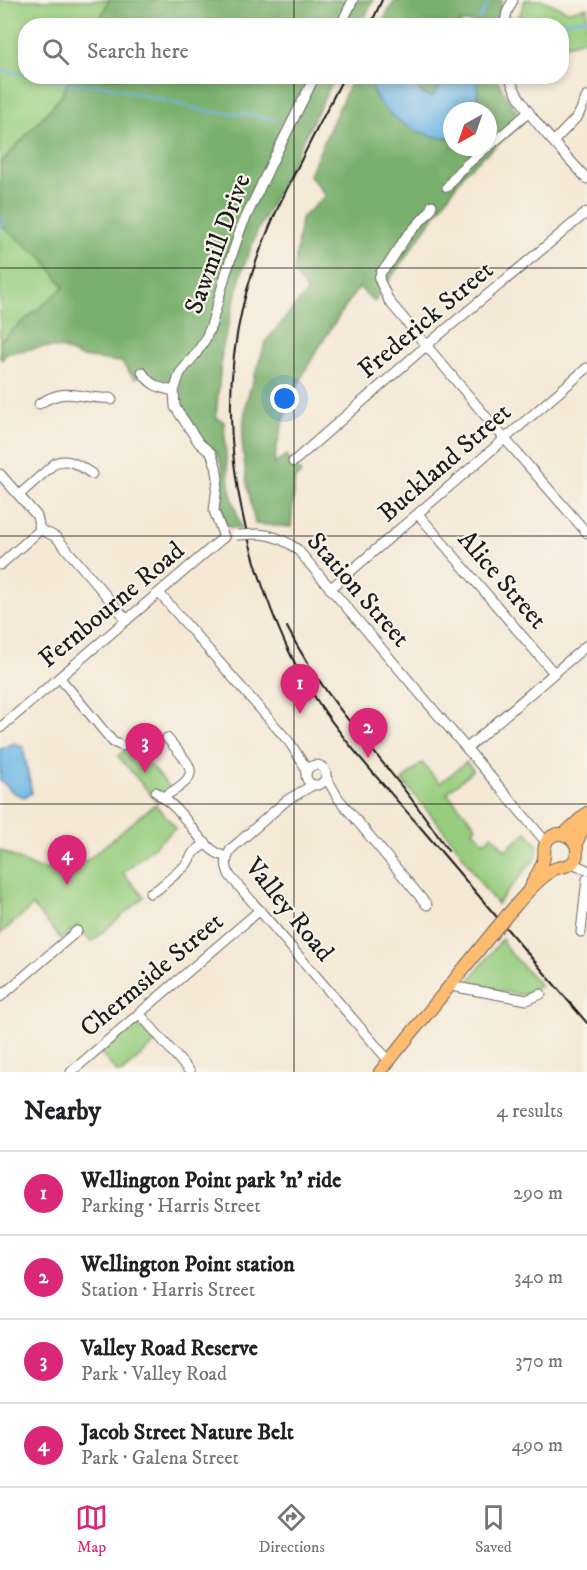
<!DOCTYPE html>
<meta charset="utf-8">
<style>
:root{--surface:#fff;--page:#f2f2f2;--text:#202124;--muted:#757577;--line:#e0e0e0;--accent:#db2777}
body{margin:0;font-family:"IM FELL DW Pica",serif;background:var(--page);color:var(--text)}
.compass{position:absolute;left:443px;top:102px;width:54px;height:54px;border-radius:50%;background:var(--surface);box-shadow:0 3px 9px #0003;rotate:220deg}
.you{position:absolute;left:285px;top:399px;width:21px;height:21px;margin:-15px;border:4px solid #fff;border-radius:50%;background:#1a73e8;box-shadow:0 0 0 9px #1a73e833}
.badge{display:grid;place-items:center;width:39px;height:39px;border-radius:50%;background:var(--accent);color:#fff;font-size:20px;font-weight:700}
.pin{position:absolute;translate:-50% -50px;filter:drop-shadow(0 2px 3px #0008)}
.pin::after{content:'';position:absolute;top:32px;width:21px;height:18px;background:inherit;clip-path:polygon(0 0,100% 0,50% 100%)}
.list{margin:0;padding:0;list-style:none}
h2{display:flex;justify-content:space-between;align-items:center;height:78px;margin:0;padding:0 24px;font-size:26px}
h2 small{font-size:20px;font-weight:400;color:var(--muted)}
.list li{display:grid;grid-template-columns:39px 1fr auto;gap:18px;align-items:center;box-sizing:border-box;height:84px;padding:0 24px;border-top:2px solid var(--line)}
.list b{display:block;font-size:22px;white-space:nowrap}
.list p{margin:0;font-size:20px;white-space:nowrap;color:var(--muted)}
.list em{font-size:20px;font-style:normal;color:var(--muted)}
.icon{flex:none;width:33px;height:33px;fill:none;stroke:currentColor;stroke-width:2;stroke-linecap:round;stroke-linejoin:round}
.map{position:relative;flex:none;width:587px;height:1072px;overflow:hidden}
.search{position:absolute;background:var(--surface);box-shadow:0 3px 9px #0003;left:18px;right:18px;top:18px;height:66px;display:flex;align-items:center;gap:15px;box-sizing:border-box;padding:0 21px;border-radius:24px;color:var(--muted);font-size:22px}
.sheet{height:414px;background:var(--surface)}
nav{display:flex;justify-content:space-around;align-items:center;box-sizing:border-box;height:84px;border-top:2px solid var(--line);background:var(--surface);font-size:16px;color:var(--muted)}
nav a{display:grid;justify-items:center;gap:3px}
nav .on{color:var(--accent)}
.map>svg:first-child{display:block}
</style>
<div class="map">
<svg width="587" height="1072" viewBox="0 0 587 1072">
<rect width="100%" height="100%" fill="#f7f3e8"/>
<filter id="ink" filterUnits="userSpaceOnUse"><feTurbulence type="fractalNoise" baseFrequency=".0167" numOctaves="2"/><feDisplacementMap in="SourceGraphic" scale="12" xChannelSelector="R" yChannelSelector="G"/><feConvolveMatrix kernelMatrix="1 2 1 2 8 2 1 2 1" color-interpolation-filters="sRGB"/></filter>
<filter id="wash" filterUnits="userSpaceOnUse"><feTurbulence type="fractalNoise" baseFrequency=".008" numOctaves="4" result="noise"/><feDisplacementMap in="SourceGraphic" scale="24" xChannelSelector="R" yChannelSelector="G"/><feGaussianBlur stdDeviation="1.35" result="paint"/><feColorMatrix in="noise" values="0 0 0 0 0 0 0 0 0 0 0 0 0 0 0 0 0 1.4 0 .05"/><feComposite in="paint" operator="in"/></filter>
<g filter="url(#wash)">
<rect width="100%" height="100%" fill="#f5e8d5"/>
<!-- green -->
<g fill="#97cd7e" stroke="#5a744d" stroke-width="1.5">
<path d="M0,0h109l-12,25 -71,1v50l45,1 -11,21 -60,66z"/>
<path d="M525,0h18l25,11 19,-4v32l-21,6 -4,5v-24l-46,-1z"/>
<path d="M0,199l65,88 -65,54z"/>
<path d="M132,744l40,46 -15,12 -39,-46z"/>
<path d="M466,762l7,8 -26,23 29,33 -3,4 11,12 8,-7 13,15 22,-18 11,14 -1,10 -40,48 -13,-16 -29,-44 -53,-64 20,-17 18,20z"/>
<path d="M155,804l21,24 -53,45 21,24 -53,45 -14,-16 -16,13 -28,-33 -33,28v-84l39,19 36,1z"/>
<path d="M502,939l5,10 34,37 -17,9 -59,-9z"/>
<path d="M137,1025l8,4 12,13 -35,30h-5l-17,-19 32,-25z"/>
</g>
<!-- forest -->
<g fill="#79b06d" stroke="#4a6644" stroke-width="1.5">
<path d="M109,0h264l-12,25 -264,1z"/>
<path d="M395,0h45l27,4 1,-4h34l-3,25h-12l-2,-2 -25,-1v3l-80,1z"/>
<path d="M71,77h264l-78,155 -15,39 -20,79 -6,67 8,5 2,35 4,33 11,38 -12,-1 -7,-9v-52l-4,-11 -15,-15 -20,-32 -2,-23c-17,-5 -21,-1 -35,-13l-6,2 -5,5 -14,-17 -41,-5 -16,-8 -21,-2 -36,6 -5,7 -2,-2v-17l64,-54 -21,-29 -43,-33v-61l60,-66z"/>
<path d="M353,77h18v4l75,57 6,-2v11h36v-36h-13c3,-11 4,-24 -1,-34h23c4,16 18,31 27,45l-58,49 -92,131 -15,-15c-38,55 -77,109 -85,178l12,-10 15,18 -6,6 -4,48 -36,-3 -9,-46 -4,-38 4,-38 20,-61 41,-49 -13,-20 7,-54 25,-22 -17,-21z"/>
<path d="M403,77h34l3,9 -8,11c-11,-4 -19,-13 -29,-20z"/>
</g>
<!-- water -->
<g fill="#6eb7e6" stroke="#456a81" stroke-width="1.5">
<path d="M371,77h32l12,8 8,9 9,3 8,-11 -3,-9h37c5,10 4,23 1,34h-23v25c-28,8 -85,-28 -81,-59z"/>
<path d="M14,743l9,4 9,46 -8,4 -10,-4 -14,-13v-31z"/>
</g>
<g fill="none" stroke-linecap="round" stroke-linejoin="round">
<!-- stream -->
<g stroke="#6eb7e6" stroke-width="2">
<path d="M479,19l9,-15"/>
<path d="M539,26l48,-8"/>
<path d="M0,70l26,5"/>
<path d="M34,76l35,8 34,1 102,26 41,3 30,6"/>
<path d="M0,231l3,-14"/>
</g>
</g>
</g>
<g filter="url(#ink)">
<g fill="none" stroke-linecap="round" stroke-linejoin="round">
<!-- minor casing -->
<g stroke="#68635d" stroke-width="11">
<g id="minor">
<path d="M340,26l13,-26"/>
<path d="M504,26l3,-14 6,-12"/>
<path d="M509,76c13,38 52,73 78,103"/>
<path d="M554,141l24,-25 9,-20"/>
<path d="M488,147l41,-35"/>
<path d="M447,187l12,-16 28,-24"/>
<path d="M432,205l-2,6 -24,26 -16,25 -9,10 -2,7 10,22 115,137 83,95"/>
<path d="M142,372c8,13 17,16 32,19l1,16 24,36 12,10 5,13 2,12 -4,33 10,26"/>
<path d="M174,391l6,-18 15,-18 10,-15 6,-14 15,-53 15,-45 31,-66 43,-86"/>
<path d="M39,404c28,-19 42,-4 71,-6l2,2"/>
<path d="M293,462l134,-117 160,-133"/>
<path d="M0,474l37,42 3,14 10,4 7,4 70,82"/>
<path d="M19,495l36,-32c14,-6 25,3 37,11"/>
<path d="M418,514l136,159"/>
<path d="M259,534c15,1 26,6 38,15l249,293"/>
<path d="M0,565l40,-35"/>
<path d="M330,589l257,-221"/>
<path d="M159,593l131,150 14,22 2,8"/>
<path d="M60,678l53,64 9,4"/>
<path d="M0,728l224,-191"/>
<path d="M467,748l120,-103"/>
<circle cx="316" cy="775" r="10"/>
<path d="M326,777l12,21 89,107"/>
<path d="M313,785l-26,15 -56,49c-6,11 -6,17 -1,27l159,185"/>
<path d="M156,792c8,6 16,12 22,19 15,15 27,41 49,46"/>
<path d="M163,797c42,-23 29,-29 4,-59"/>
<path d="M572,863l15,7"/>
<path d="M150,893l8,-4 28,-24 7,-12 13,-10"/>
<path d="M581,932l6,-53"/>
<path d="M451,986l76,14 14,-6"/>
<path d="M0,997l77,-66"/>
<path d="M139,1013l51,59"/>
<path d="M71,1072l189,-162"/>
</g>
</g>
<!-- major casing -->
<g stroke="#68635d" stroke-width="14">
<g id="major">
<path d="M564,834l23,-21"/>
<path d="M532,884c4,-8 11,-18 12,-27 1,-5 -1,-9 2,-14 7,-14 24,-10 30,2"/>
<path d="M509,913c14,-16 26,-31 43,-43 7,-4 15,-2 21,-8 6,-6 3,-11 4,-18 0,-6 6,-15 10,-21"/>
<path d="M380,1072l114,-141"/>
</g>
</g>
<!-- minor -->
<use href="#minor" stroke="#fff" stroke-width="9"/>
<!-- major -->
<use href="#major" stroke="#febc70" stroke-width="12"/>
<!-- rail -->
<g stroke="#1c1c1c" stroke-width="2">
<path d="M370,26l12,-26"/>
<path d="M344,76c-37,75 -81,148 -101,229 -23,95 -12,188 19,279 10,29 21,58 36,85 32,59 79,108 123,159 55,65 111,130 166,195"/>
<path d="M287,627c42,83 112,146 161,224"/>
</g>
<!-- minor-bridge casing -->
<g stroke="#68635d" stroke-width="11" stroke-linecap="butt">
<path id="minor-bridge" d="M237,535l22,-1"/>
</g>
<!-- major-bridge casing -->
<g stroke="#68635d" stroke-width="14" stroke-linecap="butt">
<path id="major-bridge" d="M494,931l15,-18"/>
</g>
<!-- minor-bridge -->
<use href="#minor-bridge" stroke="#fff" stroke-width="9"/>
<!-- major-bridge -->
<use href="#major-bridge" stroke="#febc70" stroke-width="12"/>
</g>
</g>
<!-- grid -->
<path fill="none" stroke="#1c1c1c" stroke-width="1.5" stroke-opacity="0.55" d="M294,0v26M294,76v996M0,268h587M0,536h587M0,804h587"/>
<g text-anchor="middle" dominant-baseline="central" stroke-width="4.5" stroke-linejoin="round" paint-order="stroke">
<!-- street labels -->
<g font-size="26" fill="#1c1c1c" stroke="#f7f3e8">
<text transform="translate(218 244) rotate(-70)">Sawmill Drive</text>
<text transform="translate(426 320) rotate(-40)">Frederick Street</text>
<text transform="translate(445 463) rotate(-41)">Buckland Street</text>
<text transform="translate(502 580) rotate(49)">Alice Street</text>
<text transform="translate(358 590) rotate(49)">Station Street</text>
<text transform="translate(112 605) rotate(-40)">Fernbourne Road</text>
<text transform="translate(289 910) rotate(51)">Valley Road</text>
<text transform="translate(152 975) rotate(-40)">Chermside Street</text>
</g>
</g>
</svg>
<svg class="compass" viewBox="-18 -18 36 36"><path d="M0-13l5 13h-10z" fill="#e53935"/><path d="M0 13l5-13h-10z" fill="#757577"/></svg>
<div class="you"></div>
<div class="pin badge" style="left:300px;top:714px">1</div>
<div class="pin badge" style="left:368px;top:758px">2</div>
<div class="pin badge" style="left:145px;top:773px">3</div>
<div class="pin badge" style="left:67px;top:885px">4</div>
<div class="search"><svg class="icon" aria-label="search" viewBox="0 0 24 24"><circle cx="10" cy="10" r="6"/><path d="M15 15l6 6"/></svg>Search here</div>
</div>
<section class="sheet">
<h2>Nearby<small>4 results</small></h2>
<ul class="list">
<li><span class="badge">1</span><div><b>Wellington Point park 'n' ride</b><p>Parking · Harris Street</p></div><em>290 m</em></li>
<li><span class="badge">2</span><div><b>Wellington Point station</b><p>Station · Harris Street</p></div><em>340 m</em></li>
<li><span class="badge">3</span><div><b>Valley Road Reserve</b><p>Park · Valley Road</p></div><em>370 m</em></li>
<li><span class="badge">4</span><div><b>Jacob Street Nature Belt</b><p>Park · Galena Street</p></div><em>490 m</em></li>
</ul>
</section>
<nav>
<a class="on"><svg class="icon" aria-label="map" viewBox="0 0 24 24"><path d="M3 6l6-2 6 2 6-2v14l-6 2-6-2-6 2zM9 4v14M15 6v14"/></svg>Map</a>
<a><svg class="icon" aria-label="directions" viewBox="0 0 24 24"><path d="M12 3l9 9-9 9-9-9zM9 14v-3h6M13 9l2 2-2 2"/></svg>Directions</a>
<a><svg class="icon" aria-label="saved" viewBox="0 0 24 24"><path d="M7 4h10v16l-5-4-5 4z"/></svg>Saved</a>
</nav>
